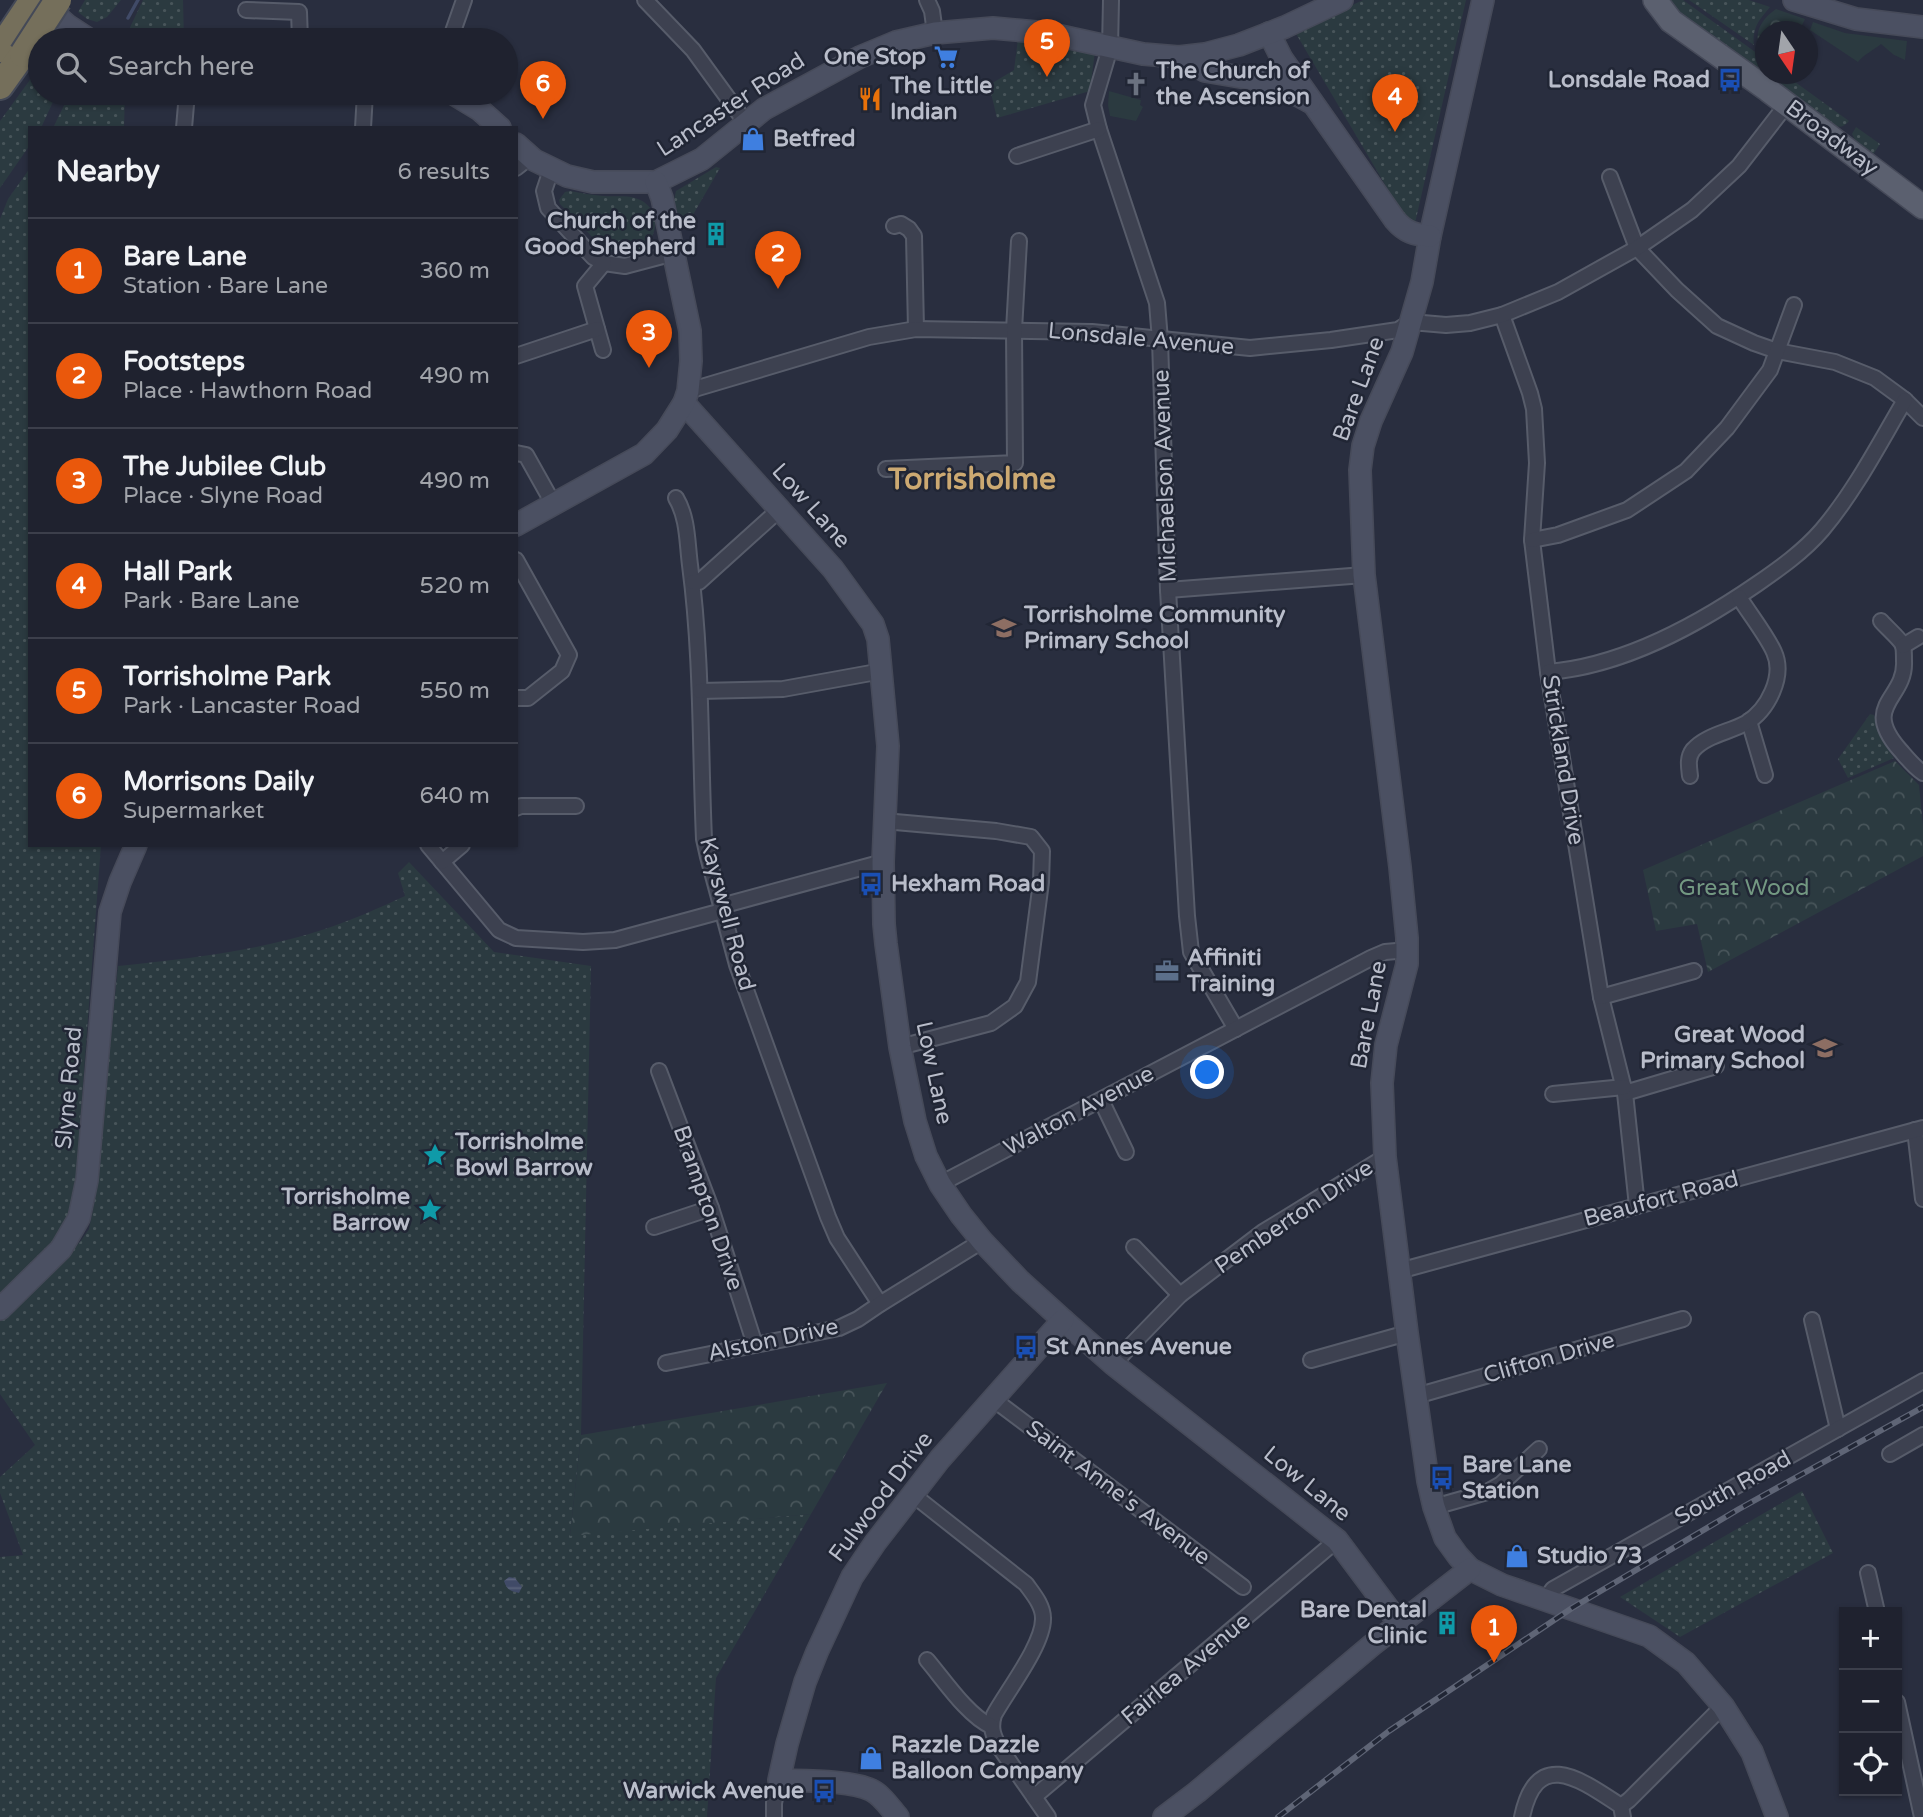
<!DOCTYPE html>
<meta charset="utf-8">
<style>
:root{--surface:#1f222f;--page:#272a37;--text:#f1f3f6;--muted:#a1a4aa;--line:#3c3f4b;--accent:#ea580c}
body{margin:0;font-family:"Varela Round",sans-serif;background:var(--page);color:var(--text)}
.controls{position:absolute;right:21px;bottom:21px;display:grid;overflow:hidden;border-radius:0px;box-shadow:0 2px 5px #0004}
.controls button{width:63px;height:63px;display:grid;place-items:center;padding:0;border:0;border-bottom:2px solid var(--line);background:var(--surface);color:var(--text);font:35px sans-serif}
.compass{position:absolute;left:1755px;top:21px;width:63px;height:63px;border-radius:50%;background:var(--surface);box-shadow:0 2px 5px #0004;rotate:167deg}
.you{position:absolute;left:1208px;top:1073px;width:24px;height:24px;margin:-18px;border:5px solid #fff;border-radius:50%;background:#1a73e8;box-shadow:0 0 0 10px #1a73e833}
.badge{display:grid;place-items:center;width:46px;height:46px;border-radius:50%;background:var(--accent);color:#fff;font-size:23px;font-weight:700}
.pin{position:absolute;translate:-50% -58px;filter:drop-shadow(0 2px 4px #0008)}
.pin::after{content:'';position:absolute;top:37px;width:24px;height:21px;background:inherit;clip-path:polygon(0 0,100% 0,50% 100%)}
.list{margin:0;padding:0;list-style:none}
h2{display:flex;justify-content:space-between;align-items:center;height:91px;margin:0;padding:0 28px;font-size:30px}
h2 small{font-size:23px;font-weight:400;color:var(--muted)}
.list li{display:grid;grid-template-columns:46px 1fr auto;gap:21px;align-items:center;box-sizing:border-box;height:105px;padding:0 28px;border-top:2px solid var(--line)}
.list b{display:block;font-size:26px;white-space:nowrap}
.list p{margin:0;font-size:23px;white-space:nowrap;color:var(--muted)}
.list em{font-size:23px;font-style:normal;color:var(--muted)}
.icon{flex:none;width:38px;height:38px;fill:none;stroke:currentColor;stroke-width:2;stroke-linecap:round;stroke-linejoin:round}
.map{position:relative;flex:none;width:1923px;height:1817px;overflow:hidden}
.search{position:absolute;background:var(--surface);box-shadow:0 2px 5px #0004;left:28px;top:28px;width:490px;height:77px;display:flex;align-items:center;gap:18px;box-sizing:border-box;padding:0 24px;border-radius:38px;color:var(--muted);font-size:26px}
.panel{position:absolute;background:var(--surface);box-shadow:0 2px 5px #0004;left:28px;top:126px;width:490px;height:721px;border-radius:0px}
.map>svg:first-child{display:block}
</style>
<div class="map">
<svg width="1923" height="1817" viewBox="0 0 1923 1817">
<defs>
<pattern id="grass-dots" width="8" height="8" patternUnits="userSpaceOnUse" patternTransform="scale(1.75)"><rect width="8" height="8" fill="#2b3a40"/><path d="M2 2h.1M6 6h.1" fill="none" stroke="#48555a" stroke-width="1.8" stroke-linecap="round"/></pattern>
<pattern id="forest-crowns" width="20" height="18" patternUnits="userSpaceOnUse" patternTransform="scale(1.75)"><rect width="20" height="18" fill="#2b3a40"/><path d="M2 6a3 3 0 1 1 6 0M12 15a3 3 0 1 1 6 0" fill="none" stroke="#48555a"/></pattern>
<pattern id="water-rules" width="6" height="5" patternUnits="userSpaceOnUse" patternTransform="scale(1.75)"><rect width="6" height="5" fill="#404a67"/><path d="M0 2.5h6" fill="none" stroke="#5a627b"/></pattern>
</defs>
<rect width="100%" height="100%" fill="#292e3f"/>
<!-- grass -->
<g fill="url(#grass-dots)">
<path d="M85,0h36l-14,17 -10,5 -10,-3 -9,-7z"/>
<path d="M143,0h40l1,40h-60z"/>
<path d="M1363,0h103l-53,232 -118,-200z"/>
<path d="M1663,0h20l82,59 1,15h14l-7,7 -99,-71z"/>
<path d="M1689,0h60l21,7c-11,13 -18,21 -16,38z"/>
<path d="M1018,39l77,12 -5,40 -93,27 -8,-33 25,-15z"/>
<path d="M40,66v27h17l-16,35h-11v17l-30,43v-67z"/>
<path d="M1784,74l65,47c-4,5 -8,7 -15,5l-58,-43z"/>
<path d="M70,93h55l-1,35h-71z"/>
<path d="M1856,127l24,17 -7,11 -17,-13 -4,-8z"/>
<path d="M716,167l4,1 -34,59h-5l-7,-27 2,-9z"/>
<path d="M30,168v677h71l-27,359 -20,40 -54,55v-1080l8,-20z"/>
<path d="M570,191c11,2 22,4 33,5 10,1 22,-1 32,2 39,11 17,75 -31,51l-44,-45 -1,-4 6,-8z"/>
<path d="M1870,714l4,1 10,28 10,15 -46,20 -10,-19z"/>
<path d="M409,862l85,90 97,14 -10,469 -11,100 241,-21 -95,164 -9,139h-707v-260l23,-2 -23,-62v-16l35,-32 -35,-51v-74l80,-78 9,-13 5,-25 24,-238c70,-7 140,-15 207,-37 27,-9 54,-21 80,-33l-7,-23z"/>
<path d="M1802,1491l31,62 -153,84 -60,-40z"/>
</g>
<!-- forest -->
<g fill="url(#forest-crowns)">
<path d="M1776,9l29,10 -6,12 -33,1 -1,21 -5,-4c-7,-17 2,-30 16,-40z"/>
<path d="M1895,761l24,24 4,41v30l-215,116 -11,-48 -41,7 -13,-61z"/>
<path d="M887,1383l-76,131 -241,22 11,-101z"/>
</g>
<!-- garden -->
<g fill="#2b3a40">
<path d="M1813,22l32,11 62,8 -2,19 -11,-5 -13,-11c-7,6 -18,11 -23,18l-48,-32z"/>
<path d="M1109,91l32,9 -1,5 3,2 -7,14 -26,-5 -2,-11z"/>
</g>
<!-- water -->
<path fill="url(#water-rules)" d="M509,1577l6,1 7,9 -3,6c-9,-2 -12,-3 -15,-12z"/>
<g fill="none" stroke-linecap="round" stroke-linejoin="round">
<!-- stream -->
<path stroke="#404a67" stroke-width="3.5" d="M128,18l10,-18"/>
<!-- street casing -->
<g stroke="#575c6a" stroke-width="18">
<g id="street">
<path d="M645,0l48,50 53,73"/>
<path d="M927,0l5,11 3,22"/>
<path d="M1111,0l-1,48 -17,57 6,24 58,174 3,37 8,250 19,326 4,36 45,77"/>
<path d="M246,10l53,2 1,28"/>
<path d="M450,40l14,-40"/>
<path d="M184,128l3,-35"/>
<path d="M363,128l2,-35"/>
<path d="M1017,156l82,-27"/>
<path d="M516,168l14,-11"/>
<path d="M551,170l-7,21 4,17 45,49 11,6 21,3 49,-13"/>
<path d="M1610,177l27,71 40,42 40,36 37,17 23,8 58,11 40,16 30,22 18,18"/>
<path d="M894,226l7,-2 8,5 5,7 2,93"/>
<path d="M1502,315l28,78 4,16 3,54 -5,77 16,132 53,325 24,96 12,113"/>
<path d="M603,350l-18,-64 19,-23"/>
<path d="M516,356l81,-27"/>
<path d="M688,391l181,-54 47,-8 176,3 158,16 81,-8 67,-10 13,-8 35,3 24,-2 32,-8 56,-23 79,-44 55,-38 47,-44 48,-62"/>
<path d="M516,453l10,2 28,50"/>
<path d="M886,469l129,-6 -1,-133 5,-89"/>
<path d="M676,498c12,20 11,44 14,67 12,91 10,183 14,274l4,18 29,108 91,252 9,21 43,66"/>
<path d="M1532,540l26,-5 69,-25 59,-39 41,-43 43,-58 24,-65"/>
<path d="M516,560l53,95 -7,16 -34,27h-12"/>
<path d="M693,582h6l81,-73"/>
<path d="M1168,590l196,-15"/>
<path d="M1881,621c5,6 18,17 22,24 1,4 1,12 1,16 2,39 -44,43 -4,89 7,8 14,17 23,23"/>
<path d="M1903,646l15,-9"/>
<path d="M1548,672c75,-6 148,-46 209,-88 23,-16 46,-32 65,-54 33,-39 57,-86 83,-130"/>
<path d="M700,691l83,-2 99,-18"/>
<path d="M1749,721l16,54"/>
<path d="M1690,776c-1,-9 -3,-18 3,-26 13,-15 37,-18 53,-27 22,-13 39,-47 28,-71 -7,-16 -25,-39 -35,-55"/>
<path d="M516,808l5,-2h55"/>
<path d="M884,821l112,10 35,6 11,14 -1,31 -13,100 -13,24 -24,17 -91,24"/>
<path d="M428,845l71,85 17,8 67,4 32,-2 107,-29"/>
<path d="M442,862l20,-17"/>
<path d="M721,906l162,-44"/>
<path d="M1601,997l93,-26"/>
<path d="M659,1071l52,137 44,137"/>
<path d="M1625,1093l91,-27"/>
<path d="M1553,1094l71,-7"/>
<path d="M1101,1100l25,52"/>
<path d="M1915,1130l8,69"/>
<path d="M940,1184l431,-226 14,-6 23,-2"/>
<path d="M654,1227l57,-19"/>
<path d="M1134,1247l46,48"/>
<path d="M1399,1271l524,-143"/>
<path d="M1812,1320l26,109"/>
<path d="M1311,1360l96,-27"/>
<path d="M666,1363l173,-35 19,-9 22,-15 102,-63"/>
<path d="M1113,1364l67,-69 83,-63 122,-75"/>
<path d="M1416,1396l267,-77"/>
<path d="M993,1399l250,188"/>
<path d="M1890,1454l33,-19"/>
<path d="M912,1494l114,90c7,10 17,21 17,34 1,26 -36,73 -49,97 -4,13 -1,21 6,33l48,69"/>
<path d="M1434,1507l53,-15 14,-8 38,-35"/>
<path d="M1868,1573l9,39"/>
<path d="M1546,1599l7,-10 370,-208"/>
<path d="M927,1660c17,20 41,56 64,66"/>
<path d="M1897,1702l25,115"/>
<path d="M1034,1797l303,-257"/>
<path d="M1621,1806l8,-6 94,-94"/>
<path d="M774,1817v-14l5,-23"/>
<path d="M1522,1817c15,-71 59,-37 99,-11l2,11"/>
</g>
</g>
<!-- secondary casing -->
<g stroke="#464a59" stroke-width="24">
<g id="secondary">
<path d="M1483,0l-53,236 -8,46 -20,70 -31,69 -8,25 -3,24 4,105 36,292 7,71v26l-21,81 -4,38 3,74 22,176 21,148 6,26 11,31 13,18 12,13 32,16 147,51 37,27 37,43 29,46 25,65"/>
<path d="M1794,0l62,19 67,8"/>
<path d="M40,1l27,24 23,15"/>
<path d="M1269,33l13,26 113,161c10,12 20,15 35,16"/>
<path d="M1179,57l26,14 53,9 28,9 24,13"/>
<path d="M452,93l28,17 20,18"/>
<path d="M516,144l18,16 33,16 26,6h63l46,-23 62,-50 96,-52 36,-15 39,-9 58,-5 54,5 96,21 36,3 26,-3 34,-9 46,-18 57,-27"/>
<path d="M684,403l149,166 40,55 5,15 10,107 -5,116 1,62 2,20 14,103 15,74 11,35 14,28 21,31 21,26 38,40 43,39 50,44 224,176 62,83"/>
<path d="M516,525l128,-71 23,-24 17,-27 4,-12 3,-30 -1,-30 -28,-133 -6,-16"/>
<path d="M0,1309l61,-60 18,-31 8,-38 23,-268 10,-30 16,-37"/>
<path d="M898,1817c-8,-9 -16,-22 -27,-27 -20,-10 -68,-9 -92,-10l8,-36 18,-62 12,-30 35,-75 23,-34 65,-84 123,-139"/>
<path d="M1164,1817l33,-25 175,-147 98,-76"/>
</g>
</g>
<!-- primary casing -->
<g stroke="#464a59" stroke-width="26">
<path id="primary" d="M1655,0l16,21 97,69 155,117"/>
</g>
<!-- highway casing -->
<g stroke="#444957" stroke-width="30">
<g id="highway">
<path d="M0,49l33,-49"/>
<path d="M0,86l23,-32"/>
</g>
</g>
<!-- street -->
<use href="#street" stroke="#3d4150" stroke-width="14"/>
<!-- secondary -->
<use href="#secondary" stroke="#4b5062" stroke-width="21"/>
<!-- primary -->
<use href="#primary" stroke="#5b606f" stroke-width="23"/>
<!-- highway -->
<use href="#highway" stroke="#756f5b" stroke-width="26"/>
<!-- rail casing -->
<g stroke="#5f6576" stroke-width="6">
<path id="rail" d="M1278,1817l111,-86 183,-123 167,-99 184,-102"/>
</g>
<!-- rail -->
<use href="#rail" stroke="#212635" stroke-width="3.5" stroke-dasharray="10" stroke-linecap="butt"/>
<!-- highway-bridge casing -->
<g stroke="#444957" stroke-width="30" stroke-linecap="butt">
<path id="highway-bridge" d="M23,54l35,-54"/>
</g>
<!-- highway-bridge -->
<use href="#highway-bridge" stroke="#756f5b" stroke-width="26"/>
</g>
<!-- icons -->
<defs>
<g id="supermarket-bare" transform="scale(1.89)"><path d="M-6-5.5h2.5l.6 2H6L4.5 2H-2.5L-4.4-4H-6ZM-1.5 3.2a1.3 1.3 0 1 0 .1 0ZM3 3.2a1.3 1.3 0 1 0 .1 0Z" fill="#3f7fe0" stroke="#212635" stroke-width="2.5" paint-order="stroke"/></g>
<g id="bus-bare" transform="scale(1.89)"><path d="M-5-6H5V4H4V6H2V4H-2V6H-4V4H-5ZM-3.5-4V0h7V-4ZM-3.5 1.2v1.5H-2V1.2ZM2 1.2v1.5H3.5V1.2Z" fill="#1a4fb4" stroke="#212635" stroke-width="2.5" paint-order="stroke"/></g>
<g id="church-bare" transform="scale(1.89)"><path d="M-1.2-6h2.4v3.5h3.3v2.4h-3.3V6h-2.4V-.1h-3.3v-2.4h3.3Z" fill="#6b7280" stroke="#212635" stroke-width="2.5" paint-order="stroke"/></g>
<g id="restaurant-bare" transform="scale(1.89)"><path d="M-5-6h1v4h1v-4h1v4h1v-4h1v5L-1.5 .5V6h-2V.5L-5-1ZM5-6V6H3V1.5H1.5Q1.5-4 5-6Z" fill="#e8710a" stroke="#212635" stroke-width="2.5" paint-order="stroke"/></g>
<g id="shop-bare" transform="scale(1.89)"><path d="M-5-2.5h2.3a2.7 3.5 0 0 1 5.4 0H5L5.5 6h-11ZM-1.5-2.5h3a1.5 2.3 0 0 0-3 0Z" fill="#3f7fe0" stroke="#212635" stroke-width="2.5" paint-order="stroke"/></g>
<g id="building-bare" transform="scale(1.89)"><path d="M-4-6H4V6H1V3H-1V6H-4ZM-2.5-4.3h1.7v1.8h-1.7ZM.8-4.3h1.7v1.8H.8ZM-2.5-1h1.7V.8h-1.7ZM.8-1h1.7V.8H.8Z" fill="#0f9aa8" stroke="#212635" stroke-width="2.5" paint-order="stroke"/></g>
<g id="school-bare" transform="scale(1.89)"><path d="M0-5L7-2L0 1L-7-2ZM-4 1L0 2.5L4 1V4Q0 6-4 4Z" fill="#8d6e63" stroke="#212635" stroke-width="2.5" paint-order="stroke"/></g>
<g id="office-bare" transform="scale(1.89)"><path d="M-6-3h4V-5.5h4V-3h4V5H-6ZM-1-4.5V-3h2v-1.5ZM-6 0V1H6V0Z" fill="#5c6f8a" stroke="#212635" stroke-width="2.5" paint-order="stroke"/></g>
<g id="sight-bare" transform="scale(1.89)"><path d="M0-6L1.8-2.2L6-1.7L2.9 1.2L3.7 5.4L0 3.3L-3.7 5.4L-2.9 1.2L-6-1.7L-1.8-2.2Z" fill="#0f9aa8" stroke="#212635" stroke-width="2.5" paint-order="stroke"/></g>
</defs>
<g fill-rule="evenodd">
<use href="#supermarket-bare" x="946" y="57"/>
<use href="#bus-bare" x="1730" y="80"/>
<use href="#church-bare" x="1136" y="84"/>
<use href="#restaurant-bare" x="870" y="99"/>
<use href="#shop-bare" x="753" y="139"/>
<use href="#building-bare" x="716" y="234"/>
<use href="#school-bare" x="1004" y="628"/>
<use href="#bus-bare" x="871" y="884"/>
<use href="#office-bare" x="1167" y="971"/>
<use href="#school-bare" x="1825" y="1048"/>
<use href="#sight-bare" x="435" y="1155"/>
<use href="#sight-bare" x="430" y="1210"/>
<use href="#bus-bare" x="1026" y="1347"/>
<use href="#bus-bare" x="1442" y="1478"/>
<use href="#shop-bare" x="1517" y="1556"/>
<use href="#building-bare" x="1447" y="1623"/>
<use href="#shop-bare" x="871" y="1758"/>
<use href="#bus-bare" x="824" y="1791"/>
</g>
<g text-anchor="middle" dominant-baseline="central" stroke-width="5" stroke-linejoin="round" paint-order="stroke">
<!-- poi labels -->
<g font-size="23" font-weight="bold" fill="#b9bdca" stroke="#212635" text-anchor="start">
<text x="926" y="57" text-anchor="end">One Stop</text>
<text x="1156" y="71">The Church of<tspan x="1156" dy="26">the Ascension</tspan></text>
<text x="1710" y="80" text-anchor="end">Lonsdale Road</text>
<text x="890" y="86">The Little<tspan x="890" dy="26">Indian</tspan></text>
<text x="773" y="139">Betfred</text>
<text x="696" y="221" text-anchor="end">Church of the<tspan x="696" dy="26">Good Shepherd</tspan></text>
<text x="1024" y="615">Torrisholme Community<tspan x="1024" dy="26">Primary School</tspan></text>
<text x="891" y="884">Hexham Road</text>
<text x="1187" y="958">Affiniti<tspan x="1187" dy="26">Training</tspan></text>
<text x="1805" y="1035" text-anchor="end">Great Wood<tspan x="1805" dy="26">Primary School</tspan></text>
<text x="455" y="1142">Torrisholme<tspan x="455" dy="26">Bowl Barrow</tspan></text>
<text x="410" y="1197" text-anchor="end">Torrisholme<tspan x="410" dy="26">Barrow</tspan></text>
<text x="1046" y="1347">St Annes Avenue</text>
<text x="1462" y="1465">Bare Lane<tspan x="1462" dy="26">Station</tspan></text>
<text x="1537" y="1556">Studio 73</text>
<text x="1427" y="1610" text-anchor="end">Bare Dental<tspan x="1427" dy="26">Clinic</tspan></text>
<text x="891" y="1745">Razzle Dazzle<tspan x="891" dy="26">Balloon Company</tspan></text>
<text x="804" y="1791" text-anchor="end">Warwick Avenue</text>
</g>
<!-- street labels -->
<g font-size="23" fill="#b9bdca" stroke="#212635">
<text transform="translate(731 105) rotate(-33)">Lancaster Road</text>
<text transform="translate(1832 138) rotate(37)">Broadway</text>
<text transform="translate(1141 339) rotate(5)">Lonsdale Avenue</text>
<text transform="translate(1359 389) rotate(-70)">Bare Lane</text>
<text transform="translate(1165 476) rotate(-92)">Michaelson Avenue</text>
<text transform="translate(811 506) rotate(48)">Low Lane</text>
<text transform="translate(1563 760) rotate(81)">Strickland Drive</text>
<text transform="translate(727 914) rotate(75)">Kayswell Road</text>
<text transform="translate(1369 1015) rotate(-79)">Bare Lane</text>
<text transform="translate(934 1073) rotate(78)">Low Lane</text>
<text transform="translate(69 1088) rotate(-85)">Slyne Road</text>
<text transform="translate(1079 1111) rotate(-28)">Walton Avenue</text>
<text transform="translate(1661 1199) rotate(-15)">Beaufort Road</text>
<text transform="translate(708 1208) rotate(71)">Brampton Drive</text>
<text transform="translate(1294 1217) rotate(-34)">Pemberton Drive</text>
<text transform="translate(773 1340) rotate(-12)">Alston Drive</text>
<text transform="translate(1549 1358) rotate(-16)">Clifton Drive</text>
<text transform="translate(1307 1484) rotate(39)">Low Lane</text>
<text transform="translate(1733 1488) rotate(-29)">South Road</text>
<text transform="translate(1118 1493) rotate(37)">Saint Anne's Avenue</text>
<text transform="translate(881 1497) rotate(-53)">Fulwood Drive</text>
<text transform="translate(1186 1669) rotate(-40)">Fairlea Avenue</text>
</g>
<!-- park labels -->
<g font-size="23" fill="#739882" stroke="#212635">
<text x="1744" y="888">Great Wood</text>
</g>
<!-- district labels -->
<g font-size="30" font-weight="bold" fill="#cca972" stroke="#212635">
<text x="972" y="479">Torrisholme</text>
</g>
</g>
</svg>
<div class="controls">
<button>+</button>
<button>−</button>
<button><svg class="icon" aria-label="locate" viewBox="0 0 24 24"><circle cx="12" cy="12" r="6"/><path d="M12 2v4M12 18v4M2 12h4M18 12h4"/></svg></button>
</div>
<svg class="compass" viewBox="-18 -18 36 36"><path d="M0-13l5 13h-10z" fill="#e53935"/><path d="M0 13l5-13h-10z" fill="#a1a4aa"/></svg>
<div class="you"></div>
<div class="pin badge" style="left:1494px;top:1663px">1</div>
<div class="pin badge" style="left:778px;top:289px">2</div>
<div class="pin badge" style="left:649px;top:368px">3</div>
<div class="pin badge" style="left:1395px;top:132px">4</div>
<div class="pin badge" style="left:1047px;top:77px">5</div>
<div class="pin badge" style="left:543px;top:119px">6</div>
<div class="search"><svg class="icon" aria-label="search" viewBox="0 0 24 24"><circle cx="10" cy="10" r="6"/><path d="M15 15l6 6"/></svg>Search here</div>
<section class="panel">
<h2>Nearby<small>6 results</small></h2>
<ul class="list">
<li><span class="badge">1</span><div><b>Bare Lane</b><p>Station · Bare Lane</p></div><em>360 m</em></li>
<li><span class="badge">2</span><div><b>Footsteps</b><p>Place · Hawthorn Road</p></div><em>490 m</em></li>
<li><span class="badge">3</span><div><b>The Jubilee Club</b><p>Place · Slyne Road</p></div><em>490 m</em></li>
<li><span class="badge">4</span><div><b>Hall Park</b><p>Park · Bare Lane</p></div><em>520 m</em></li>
<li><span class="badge">5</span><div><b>Torrisholme Park</b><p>Park · Lancaster Road</p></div><em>550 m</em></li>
<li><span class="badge">6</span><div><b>Morrisons Daily</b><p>Supermarket</p></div><em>640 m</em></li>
</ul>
</section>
</div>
